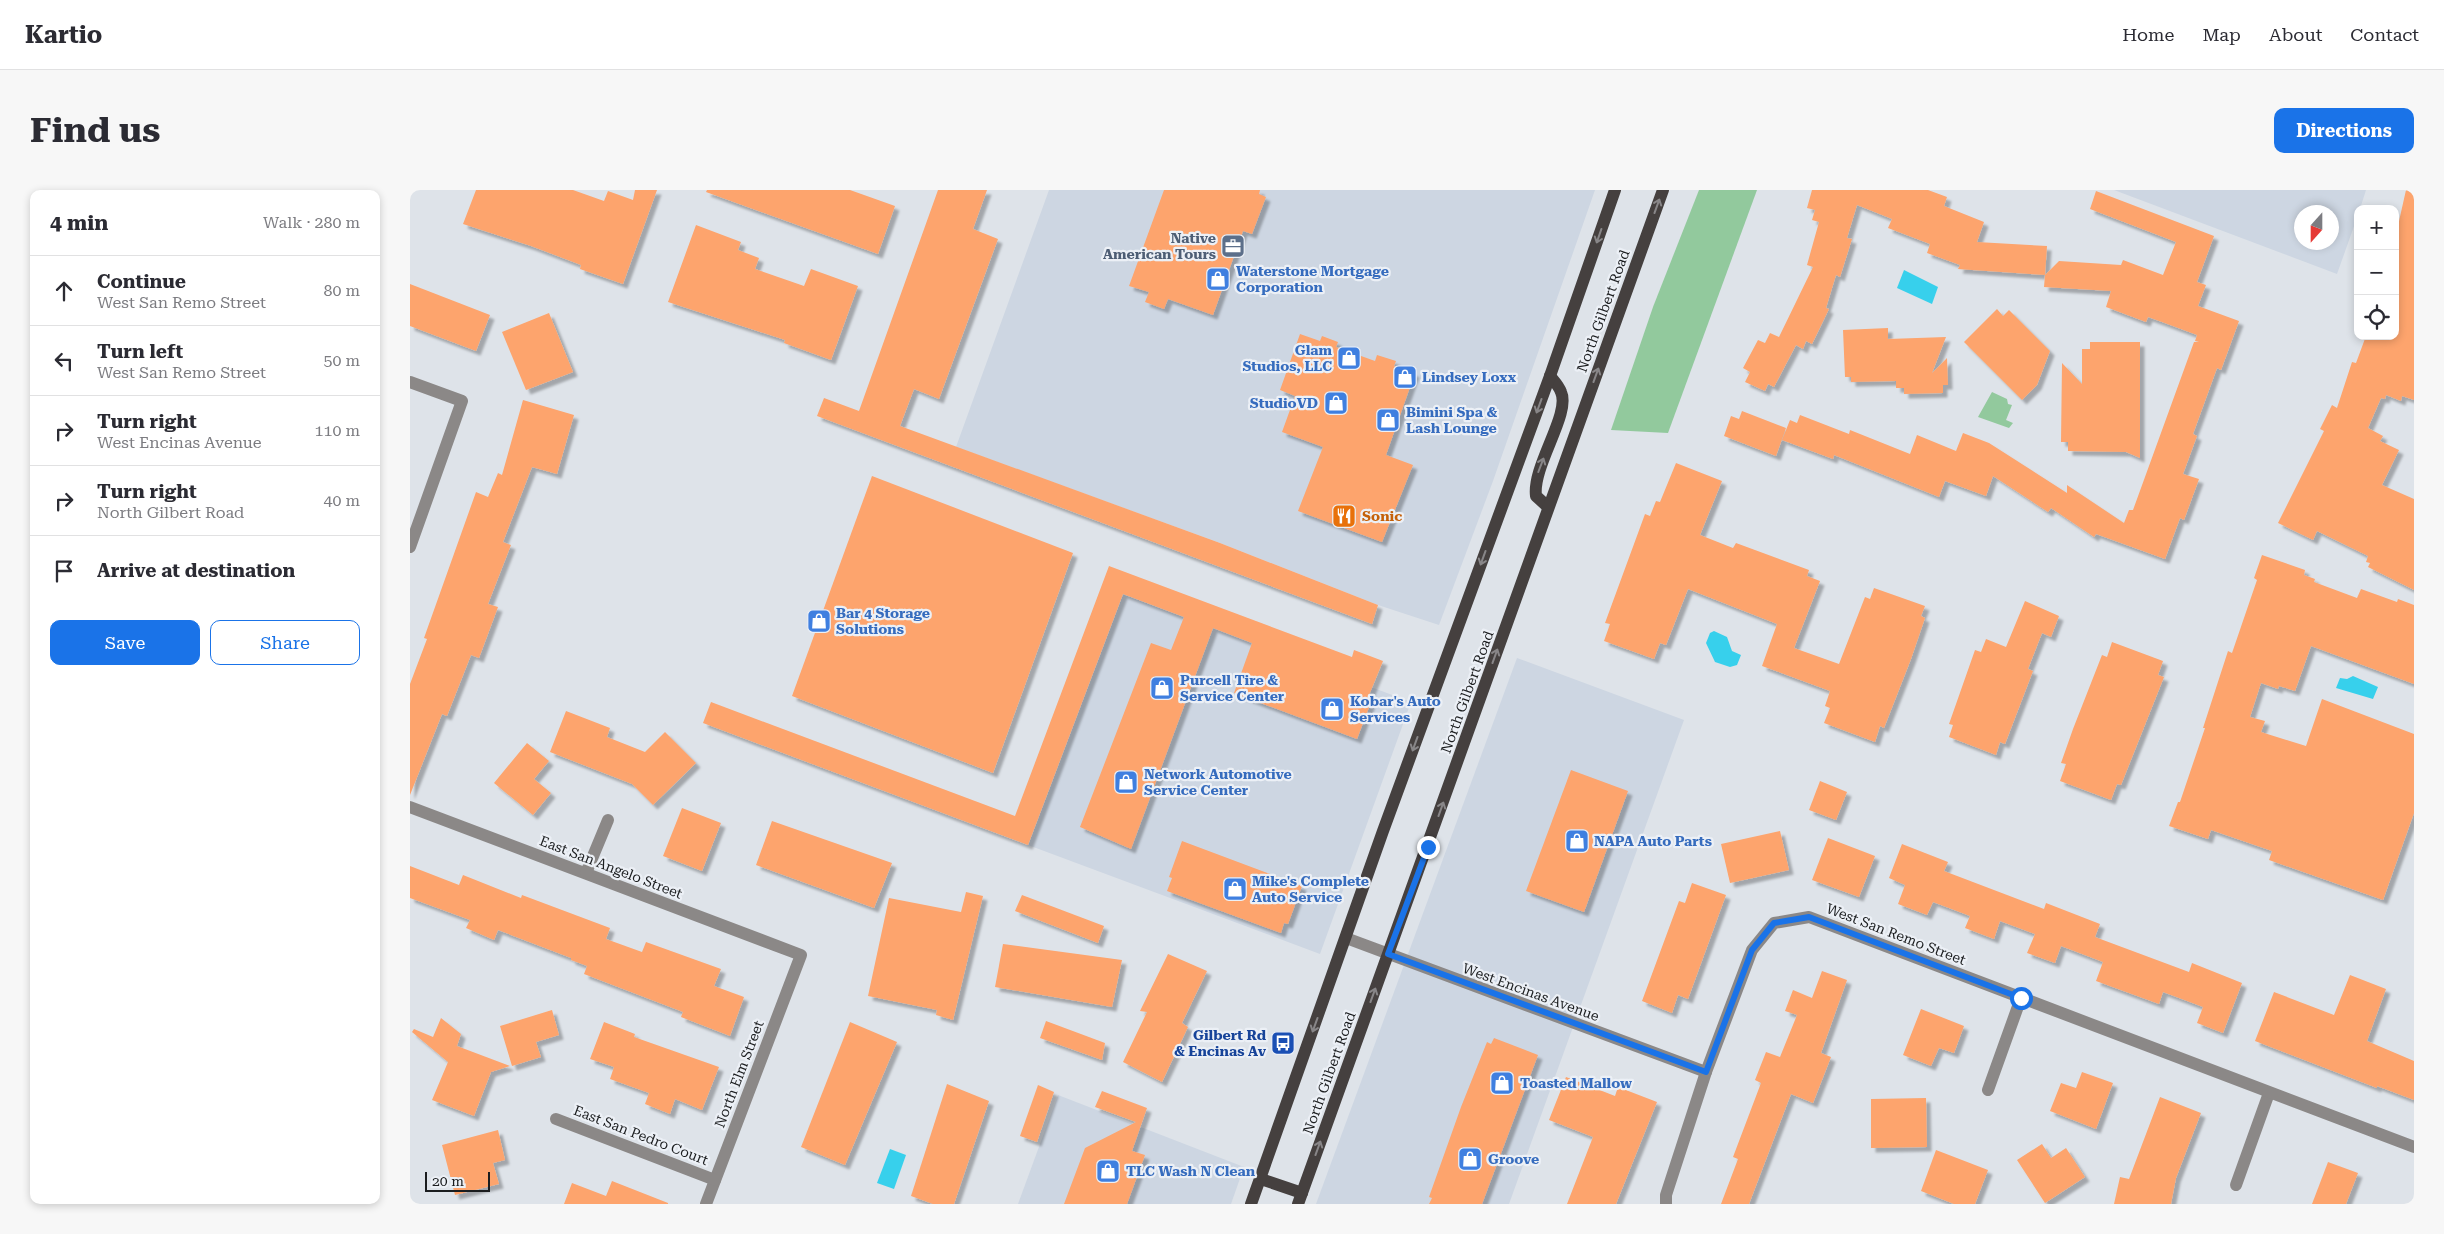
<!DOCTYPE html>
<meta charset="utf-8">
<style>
:root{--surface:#fff;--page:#f7f7f7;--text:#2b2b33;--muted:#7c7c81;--line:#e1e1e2;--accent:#1a73e8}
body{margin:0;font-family:"Roboto Serif",serif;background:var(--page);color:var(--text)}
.controls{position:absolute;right:15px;top:15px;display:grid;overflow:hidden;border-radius:10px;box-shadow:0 2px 8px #0003}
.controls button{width:45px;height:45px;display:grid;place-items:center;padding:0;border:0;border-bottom:1px solid var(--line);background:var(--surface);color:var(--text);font:25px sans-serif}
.compass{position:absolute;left:1884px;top:15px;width:45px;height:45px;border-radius:50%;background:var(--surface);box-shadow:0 2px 8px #0003;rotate:201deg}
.scale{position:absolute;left:15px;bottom:12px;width:65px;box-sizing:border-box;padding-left:5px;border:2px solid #1b1d1f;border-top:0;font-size:14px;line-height:18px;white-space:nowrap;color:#1b1d1f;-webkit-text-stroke:4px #ecf0f6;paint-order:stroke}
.stop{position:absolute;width:15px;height:15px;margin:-11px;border:4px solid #1a73e8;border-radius:50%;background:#fff}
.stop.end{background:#1a73e8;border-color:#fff;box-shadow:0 1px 5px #0008}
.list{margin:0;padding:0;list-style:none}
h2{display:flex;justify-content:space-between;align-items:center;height:65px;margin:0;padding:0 20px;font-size:21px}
h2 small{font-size:16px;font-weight:400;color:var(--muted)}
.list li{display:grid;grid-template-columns:32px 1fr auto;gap:15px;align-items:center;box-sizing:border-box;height:70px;padding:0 20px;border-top:1px solid var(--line)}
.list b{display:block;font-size:19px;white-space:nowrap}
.list p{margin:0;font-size:16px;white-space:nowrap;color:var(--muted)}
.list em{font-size:16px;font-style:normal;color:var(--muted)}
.actions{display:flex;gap:10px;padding:15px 20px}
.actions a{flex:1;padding:11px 0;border:1px solid var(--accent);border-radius:10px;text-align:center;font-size:18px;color:var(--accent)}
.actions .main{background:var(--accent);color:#fff}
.icon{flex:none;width:28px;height:28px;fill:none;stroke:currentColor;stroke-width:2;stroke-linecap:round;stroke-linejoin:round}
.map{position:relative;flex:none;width:2004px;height:1014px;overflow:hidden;border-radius:10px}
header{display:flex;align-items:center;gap:30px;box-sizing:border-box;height:70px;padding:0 25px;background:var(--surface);border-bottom:1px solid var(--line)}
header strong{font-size:24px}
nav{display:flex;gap:28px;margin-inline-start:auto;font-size:18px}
.intro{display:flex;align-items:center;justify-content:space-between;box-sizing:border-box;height:120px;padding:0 30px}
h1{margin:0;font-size:35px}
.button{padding:12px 22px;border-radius:10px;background:var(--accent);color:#fff;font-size:18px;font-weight:700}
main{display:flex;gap:30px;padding:0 30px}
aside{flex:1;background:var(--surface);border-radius:10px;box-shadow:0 2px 8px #0003}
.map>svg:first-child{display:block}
</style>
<header>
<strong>Kartio</strong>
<nav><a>Home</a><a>Map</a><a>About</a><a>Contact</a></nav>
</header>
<div class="intro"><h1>Find us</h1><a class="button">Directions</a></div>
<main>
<aside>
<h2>4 min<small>Walk · 280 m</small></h2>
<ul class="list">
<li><svg class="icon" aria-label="ahead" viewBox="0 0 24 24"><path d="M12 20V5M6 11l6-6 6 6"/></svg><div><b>Continue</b><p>West San Remo Street</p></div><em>80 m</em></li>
<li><svg class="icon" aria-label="left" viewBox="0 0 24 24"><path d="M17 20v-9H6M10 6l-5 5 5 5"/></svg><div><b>Turn left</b><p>West San Remo Street</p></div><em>50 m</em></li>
<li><svg class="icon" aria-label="right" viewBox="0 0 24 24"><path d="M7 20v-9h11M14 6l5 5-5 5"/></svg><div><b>Turn right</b><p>West Encinas Avenue</p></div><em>110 m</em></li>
<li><svg class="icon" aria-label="right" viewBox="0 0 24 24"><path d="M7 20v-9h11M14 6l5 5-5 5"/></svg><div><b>Turn right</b><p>North Gilbert Road</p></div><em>40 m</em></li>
<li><svg class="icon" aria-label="arrive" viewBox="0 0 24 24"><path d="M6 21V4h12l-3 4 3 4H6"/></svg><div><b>Arrive at destination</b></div></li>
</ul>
<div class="actions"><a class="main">Save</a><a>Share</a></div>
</aside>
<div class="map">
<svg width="2004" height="1014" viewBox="0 0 2004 1014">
<defs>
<filter id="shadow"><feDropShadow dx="4.5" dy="4.5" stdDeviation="1" flood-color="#0004"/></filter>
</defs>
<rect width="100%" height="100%" fill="#dee3e9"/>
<!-- built -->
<g fill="#cdd6e2" fill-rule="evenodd">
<path d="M639,0h546l-102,291 -54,144 -61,-20 -158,-62 -264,-96z"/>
<path d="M1704,0h252l-6,19h-2v6l-21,59zM1922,22v30h-30v-30z"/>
<path d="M713,404l288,108 -91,252 -292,-109z"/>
<path d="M1107,468l167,62 -175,484h-193z"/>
<path d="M648,905l186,72 -13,37h-213z"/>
</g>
<!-- green -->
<g fill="#92c99d">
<path d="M1289,0h58l-89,243 -57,-3 42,-123z"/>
<path d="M1582,202l15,7 1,5 4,1 -6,15 7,3 -4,5 -31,-11z"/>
</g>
<!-- water -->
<g fill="#37d0ec">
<path d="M1494,80l34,17 -6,17 -35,-16z"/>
<path d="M1304,441l13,6 5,14 9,4 -4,10 -7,2 -15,-5 -9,-19 4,-10z"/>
<path d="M1943,486l25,11 -5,12 -37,-11 4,-10 7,1z"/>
<path d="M480,959l16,6 -12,34 -17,-6z"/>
</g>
<!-- building -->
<g fill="#fda46d" filter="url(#shadow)">
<path d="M66,0h97l31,11 4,-10 25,9 2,-10h22l-34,94 -43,-15 1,-4 -50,-19 -68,-22z"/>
<path d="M297,0h143l45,16 -17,48 -172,-62z"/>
<path d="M528,0h49l-14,39 25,10 -59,160 -25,-10 -14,37 320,117 158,62 -6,19 -555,-208 7,-18 35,13z"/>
<path d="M754,0h96l-1,4 7,3 -14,37 -9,-3 -30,84 -45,-16 -4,10 -19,-7 4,-10 -20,-6z"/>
<path d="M1402,0h116l19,7 -3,9 40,16 -7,20 70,4 -2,29 -87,-6 2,-4 -33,-12 3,-9 -42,-16 4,-9 -35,-14 -10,33 5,1 -12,38 -4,-2 -10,33 3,1 -17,35 -6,-3 -3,8 -7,-4 -22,42 -6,-3 -3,7 -20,-9 5,-10 -7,-4 15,-28 7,3 5,-10 9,4 34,-70 -6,-2 12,-43 -7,-2 3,-10 -8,-2z"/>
<path d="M1996,0h8v210l-12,-4 -1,5 -15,-6 -1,4 -4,-1 -13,30 15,8 -3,5 19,9 -17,35 32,14v91l-46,-23 2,-4 -4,-1 2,-6 -51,-25 -4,9 -35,-17 46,-92 -4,-2 12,-24 5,3 15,-46 4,1 10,-27h29v-97z"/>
<path d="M1686,1l118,45 -17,46 9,3 -8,21 41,15 -18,49 -4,-2 -24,66 4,2 -14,38 16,5 -15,41 -4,-2 -15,41 -69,-25 -2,3 -43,-29 -3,4 -55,-36 -7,20 -41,-15 -6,16 -105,-42 -1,4 -51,-19 8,-20 7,3 3,-8 49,19 1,-4 60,24 7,-19 39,16 7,-18 26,10 78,50v-8l57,38 5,-13h4l61,-168h5l-4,-1 2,-6 -35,-13 -14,-5 -2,5 -40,-15 5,-16 -67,-4 1,-12 14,-14 62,4 2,-5 40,15 13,-33 -86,-33z"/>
<path d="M286,35l45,17 -3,8 21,8 -4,11 49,17 7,-17 47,17 -27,74 -47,-17 1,-3 -117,-38z"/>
<path d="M0,94l80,31 -14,36 -66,-25z"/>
<path d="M1587,119l6,7 6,-6 41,41 -13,34 -15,15 -58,-58z"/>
<path d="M139,123l24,59 -47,18 -24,-58z"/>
<path d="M1478,138v11l58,-2 -14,36 15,-15 1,27h-5v8l-39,1v-6h-8v-7l-45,1v-5h-6l-2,-47z"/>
<path d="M890,144l20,7 2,-5 16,6 -2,5 39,14 2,-6 19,6 -2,5 21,7 -29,82 27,10 -31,77 -84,-31 25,-64 -41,-15 13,-36 -15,-6z"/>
<path d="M1680,152h50v116l-14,-6 -58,-1v-9h-7l1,-79 20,21v-35h8z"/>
<path d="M113,210l51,15 -17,59 -25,-7 -29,75 8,3 -23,59 10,3 -19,51 -8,-3 -24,61 -5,-2 -32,81v-111l17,-45 -3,-1 52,-146 12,5 10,-24 4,2z"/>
<path d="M1332,221l44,17 -10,28 -52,-20 7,-20 8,3z"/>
<path d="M1266,273l46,18 -22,54 33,13 3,-5 73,27 -2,6 13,5 -26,67 45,16 26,-67 5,2 4,-11 51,18 -4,10 4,2 -14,41 -27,69 -4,-2 -5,16 -51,-19 6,-15 -5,-2 5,-15 -68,-25 15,-42 -89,-35 -22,56 -6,-2 -6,16 -50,-18 6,-17 -5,-1 40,-109 5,2 6,-15 4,1z"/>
<path d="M462,286l201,77 -80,220 -201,-77z"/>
<path d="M1852,365l43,15 -1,5 11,4 -1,3 43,16 4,-9 36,13 1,-3 16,6v79l-103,-38 -16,45 -16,-5 -1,3 -17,-6 -11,34 15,4 -4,11 45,14 16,-47 92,35v79l-31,87 -114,-40 3,-9 -61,-21 -3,9 -39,-13 9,-24h2l25,-74h-2l25,-77 4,2 25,-73 -3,-2z"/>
<path d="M699,376l243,91 2,-7 29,11 -16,39 4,2 -14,37 -123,-46 18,-50 -39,-15 -82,221 -51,-22 71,-184 20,7 13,-33 -61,-23 -95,251 -325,-122 8,-21 304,114z"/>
<path d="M1615,411l34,15 -8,21 -9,-4 -14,36 5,2 -28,73 -5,-2 -4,13 -47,-18 4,-12 -4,-1 26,-74 6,2 5,-13 20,8z"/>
<path d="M1702,452l51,19 -5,14 6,2 -43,108 -4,-1 -6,16 -51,-19 6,-17 -5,-1 12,-34 29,-74 5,2z"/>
<path d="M156,521l44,17 -3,9 38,15 20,-20 31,31 -43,42 -21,-21 -82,-32z"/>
<path d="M117,553l22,18 -15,18 17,14 -18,22 -39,-32z"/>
<path d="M1161,580l57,21 -44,121 -58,-21z"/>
<path d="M1410,591l27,11 -11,28 -27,-10z"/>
<path d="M272,618l39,15 -19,48 -39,-15z"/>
<path d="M362,631l120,42 -18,45 -118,-43z"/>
<path d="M1370,641l9,39 -59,13 -9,-39z"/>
<path d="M1418,648l47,18 -16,41 -47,-17z"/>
<path d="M772,651l120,45 -14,38 -4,-1 -3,10 -114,-42 5,-13 -3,-1z"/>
<path d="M1492,654l46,18 -4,9 100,38 2,-6 54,21 -5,13 94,35 3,-9 50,20 -19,50 -26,-10 6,-16 -40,-15 -4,12 -63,-23 7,-19 -42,-16 -6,17 -28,-10 8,-19 -35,-13 -6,18 -29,-11 5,-12 -37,-14 -6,13 -29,-11 7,-19 -16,-7z"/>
<path d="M0,676l49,19 4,-10 58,23 1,-3 88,33 -4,11 36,13 4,-10 75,27 -7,17 30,11 -14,39 -49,-19 2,-5 -99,-38 3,-8 -16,-6v-2l-73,-28 -4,10 -28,-12 4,-8 -60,-22z"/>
<path d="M1282,693l34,12 -38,104 -10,-4 -6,18 -30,-12 37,-100 6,2z"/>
<path d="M556,702l17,4 -30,124 -17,-5 1,-5 -69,-14 21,-98 72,14z"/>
<path d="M612,705l82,31 -6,17 -83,-32z"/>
<path d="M593,754l119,16 -10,47 -117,-20z"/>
<path d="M758,764l39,17 -25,52 6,4 -26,55 -39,-20 24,-50 -7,-1z"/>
<path d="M1412,781l25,9 -26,73 10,4 -18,46 -22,-9 -42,110h-28l17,-45 -5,-2 28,-74 -6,-3 11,-28 14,5 17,-42 -12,-4 8,-21 19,8z"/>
<path d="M1940,785l36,14 -19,52 47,20v39l-37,-14v2l-122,-47 19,-49 60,23z"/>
<path d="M1511,819l43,17 -10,27 -15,-5 -8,18 -28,-11z"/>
<path d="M142,820l7,25 -23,7 5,15 -29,9 -12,-40z"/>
<path d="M31,828l20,16 -4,12 53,20 -19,6 -17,44 -42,-16 16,-38 -36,-30 2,-3 19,8z"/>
<path d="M636,831l59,22 -3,17 -62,-22z"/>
<path d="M194,832l31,12 -1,3 85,30 -17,43 -27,-11 -5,15 -25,-10 4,-11 -39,-14 4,-12 -24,-8z"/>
<path d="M440,832l47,20 -52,123 -44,-18z"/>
<path d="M1084,848l44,17 -56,149h-53l3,-6 -3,-1 32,-90 26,-65 4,2z"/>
<path d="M1672,882l31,11 -17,46 -46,-18 11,-28 15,5z"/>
<path d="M1156,887l49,19 3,-9 39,15 -41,102h-49l26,-67 -44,-17z"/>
<path d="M537,894l42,17 -35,103h-21l-22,-8z"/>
<path d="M628,895l16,7 -17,50 -17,-6z"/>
<path d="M692,901l45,17 -15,43 13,4 -18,49h-63l21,-56 51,-26 -41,-15z"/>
<path d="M1750,907l41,16 -25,65 -5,26h-57l6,-27 9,2z"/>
<path d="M1516,908l1,49 -56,1v-49z"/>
<path d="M88,940l7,30 -12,3 6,21 -44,11 -13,-50z"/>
<path d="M1632,954l9,14 15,-10 19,29 -40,26 -28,-43z"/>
<path d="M1526,960l52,20 -13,34h-21l-33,-13z"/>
<path d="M1918,972l30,11 -12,31h-34z"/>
<path d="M202,991l56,22v1h-104l8,-21 34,13z"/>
</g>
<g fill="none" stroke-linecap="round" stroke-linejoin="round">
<!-- minor -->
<g stroke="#8b8887" stroke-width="12">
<path d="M0,192l52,19 -52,146"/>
<path d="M0,617l391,148 -95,249"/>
<path d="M176,683l22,-53"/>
<path d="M936,748l360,134"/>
<path d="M1578,900l33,-92"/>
<path d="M146,929l159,61"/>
<path d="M1826,995l33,-92"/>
<path d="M1256,1014v-9l40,-123 46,-122 22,-27 35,-6 605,230"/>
</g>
<!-- major -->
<g stroke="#45403f" stroke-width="12">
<path d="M1138,317l-12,-11c-4,-30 35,-82 25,-104 -2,-6 -7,-11 -11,-16"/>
<path d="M851,989l41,14"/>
<path d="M841,1014l132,-373 167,-455 65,-186"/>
<path d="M888,1014l365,-1014"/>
</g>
</g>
<!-- one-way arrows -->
<defs><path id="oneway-shaft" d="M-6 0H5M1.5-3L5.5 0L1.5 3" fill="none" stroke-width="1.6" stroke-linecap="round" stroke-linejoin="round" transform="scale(1.25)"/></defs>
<g stroke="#888688">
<use href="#oneway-shaft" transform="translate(1247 16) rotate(-70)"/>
<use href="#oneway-shaft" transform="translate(1189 46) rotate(109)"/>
<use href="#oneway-shaft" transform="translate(1186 185) rotate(-70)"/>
<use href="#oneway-shaft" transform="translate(1129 216) rotate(110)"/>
<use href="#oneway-shaft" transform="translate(1131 275) rotate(-69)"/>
<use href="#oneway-shaft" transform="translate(1073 368) rotate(110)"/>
<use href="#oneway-shaft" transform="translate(1085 466) rotate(-70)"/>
<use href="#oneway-shaft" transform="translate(1005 554) rotate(110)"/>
<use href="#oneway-shaft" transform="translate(1031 619) rotate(-70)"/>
<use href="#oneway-shaft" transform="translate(963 805) rotate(-70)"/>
<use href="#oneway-shaft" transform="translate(905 835) rotate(110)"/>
<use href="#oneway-shaft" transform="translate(908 958) rotate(-70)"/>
</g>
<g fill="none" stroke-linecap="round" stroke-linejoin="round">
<!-- route -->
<path stroke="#1a73e8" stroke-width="6" d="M1018,657l-40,107 318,118 46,-122 22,-27 35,-6 212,81"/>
</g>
<!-- icons -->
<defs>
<g id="office-square" transform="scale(1.25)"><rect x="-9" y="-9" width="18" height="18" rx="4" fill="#5c6f8a" stroke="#ecf0f6"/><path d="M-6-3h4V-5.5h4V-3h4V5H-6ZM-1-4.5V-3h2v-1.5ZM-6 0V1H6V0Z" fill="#fff"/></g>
<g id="shop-square" transform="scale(1.25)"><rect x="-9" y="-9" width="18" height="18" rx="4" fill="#3f7fe0" stroke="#ecf0f6"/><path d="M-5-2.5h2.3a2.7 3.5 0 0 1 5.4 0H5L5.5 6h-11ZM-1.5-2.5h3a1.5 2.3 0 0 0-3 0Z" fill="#fff"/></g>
<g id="restaurant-square" transform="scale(1.25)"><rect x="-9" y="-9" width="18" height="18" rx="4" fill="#e8710a" stroke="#ecf0f6"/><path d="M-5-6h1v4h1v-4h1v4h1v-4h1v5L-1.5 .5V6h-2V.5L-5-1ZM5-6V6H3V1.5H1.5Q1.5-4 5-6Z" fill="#fff"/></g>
<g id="bus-square" transform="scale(1.25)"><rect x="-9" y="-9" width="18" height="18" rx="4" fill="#1a4fb4" stroke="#ecf0f6"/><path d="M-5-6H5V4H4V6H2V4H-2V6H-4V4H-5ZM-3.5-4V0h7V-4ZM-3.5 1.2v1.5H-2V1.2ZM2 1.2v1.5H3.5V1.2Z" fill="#fff"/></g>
</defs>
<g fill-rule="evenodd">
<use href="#office-square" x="823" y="56"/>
<use href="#shop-square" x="808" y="89"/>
<use href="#shop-square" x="939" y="168"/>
<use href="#shop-square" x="995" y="187"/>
<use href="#shop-square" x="926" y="213"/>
<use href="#shop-square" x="978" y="230"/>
<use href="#restaurant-square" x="934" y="326"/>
<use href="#shop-square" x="409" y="431"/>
<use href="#shop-square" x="752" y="498"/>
<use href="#shop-square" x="922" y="519"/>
<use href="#shop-square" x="716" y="592"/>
<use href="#shop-square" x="1167" y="651"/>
<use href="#shop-square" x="825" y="699"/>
<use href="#bus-square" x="873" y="853"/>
<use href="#shop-square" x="1092" y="893"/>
<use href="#shop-square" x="1060" y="969"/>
<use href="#shop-square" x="698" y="981"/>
</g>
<g text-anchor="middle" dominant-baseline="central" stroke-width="4.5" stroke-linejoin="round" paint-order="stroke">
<!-- service labels -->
<g font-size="14" font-weight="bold" fill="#4e5e75" stroke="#ecf0f6" text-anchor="end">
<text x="806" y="48">Native<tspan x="806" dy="16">American Tours</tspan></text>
</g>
<!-- shop labels -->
<g font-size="14" font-weight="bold" fill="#366cbe" stroke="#ecf0f6" text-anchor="start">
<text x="826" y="81">Waterstone Mortgage<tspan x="826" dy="16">Corporation</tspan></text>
<text x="922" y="160" text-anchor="end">Glam<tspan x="922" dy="16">Studios, LLC</tspan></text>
<text x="1012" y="187">Lindsey Loxx</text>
<text x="908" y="213" text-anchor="end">StudioVD</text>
<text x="996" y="222">Bimini Spa &amp;<tspan x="996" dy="16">Lash Lounge</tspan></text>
<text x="426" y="423">Bar 4 Storage<tspan x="426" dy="16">Solutions</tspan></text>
<text x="770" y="490">Purcell Tire &amp;<tspan x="770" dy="16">Service Center</tspan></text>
<text x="940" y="511">Kobar's Auto<tspan x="940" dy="16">Services</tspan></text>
<text x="734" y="584">Network Automotive<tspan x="734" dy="16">Service Center</tspan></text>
<text x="1184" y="651">NAPA Auto Parts</text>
<text x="842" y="691">Mike's Complete<tspan x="842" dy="16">Auto Service</tspan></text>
<text x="1110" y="893">Toasted Mallow</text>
<text x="1078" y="969">Groove</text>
<text x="716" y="981">TLC Wash N Clean</text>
</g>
<!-- street labels -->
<g font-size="14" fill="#1b1d1f" stroke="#ecf0f6">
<text transform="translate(1193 121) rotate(-70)">North Gilbert Road</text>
<text transform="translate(1057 502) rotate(-70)">North Gilbert Road</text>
<text transform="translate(201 677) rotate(21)">East San Angelo Street</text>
<text transform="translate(1486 744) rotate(21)">West San Remo Street</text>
<text transform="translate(1121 802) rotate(20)">West Encinas Avenue</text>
<text transform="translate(919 883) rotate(-70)">North Gilbert Road</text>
<text transform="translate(329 884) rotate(-69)">North Elm Street</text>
<text transform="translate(231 945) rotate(21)">East San Pedro Court</text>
</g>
<!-- food labels -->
<g font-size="14" font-weight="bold" fill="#c56008" stroke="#ecf0f6" text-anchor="start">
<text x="952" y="326">Sonic</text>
</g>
<!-- transit labels -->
<g font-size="14" font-weight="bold" fill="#164399" stroke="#ecf0f6" text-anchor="end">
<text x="856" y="845">Gilbert Rd<tspan x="856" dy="16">&amp; Encinas Av</tspan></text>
</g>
</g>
</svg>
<div class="controls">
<button>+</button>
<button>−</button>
<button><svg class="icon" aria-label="locate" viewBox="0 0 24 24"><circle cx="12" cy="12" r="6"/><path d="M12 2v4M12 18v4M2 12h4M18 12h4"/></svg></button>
</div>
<svg class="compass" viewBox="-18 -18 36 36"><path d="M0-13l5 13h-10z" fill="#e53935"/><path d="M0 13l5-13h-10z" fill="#7c7c81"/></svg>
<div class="scale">20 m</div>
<div class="stop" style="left:1611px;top:808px"></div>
<div class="stop end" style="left:1018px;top:657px"></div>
</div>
</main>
